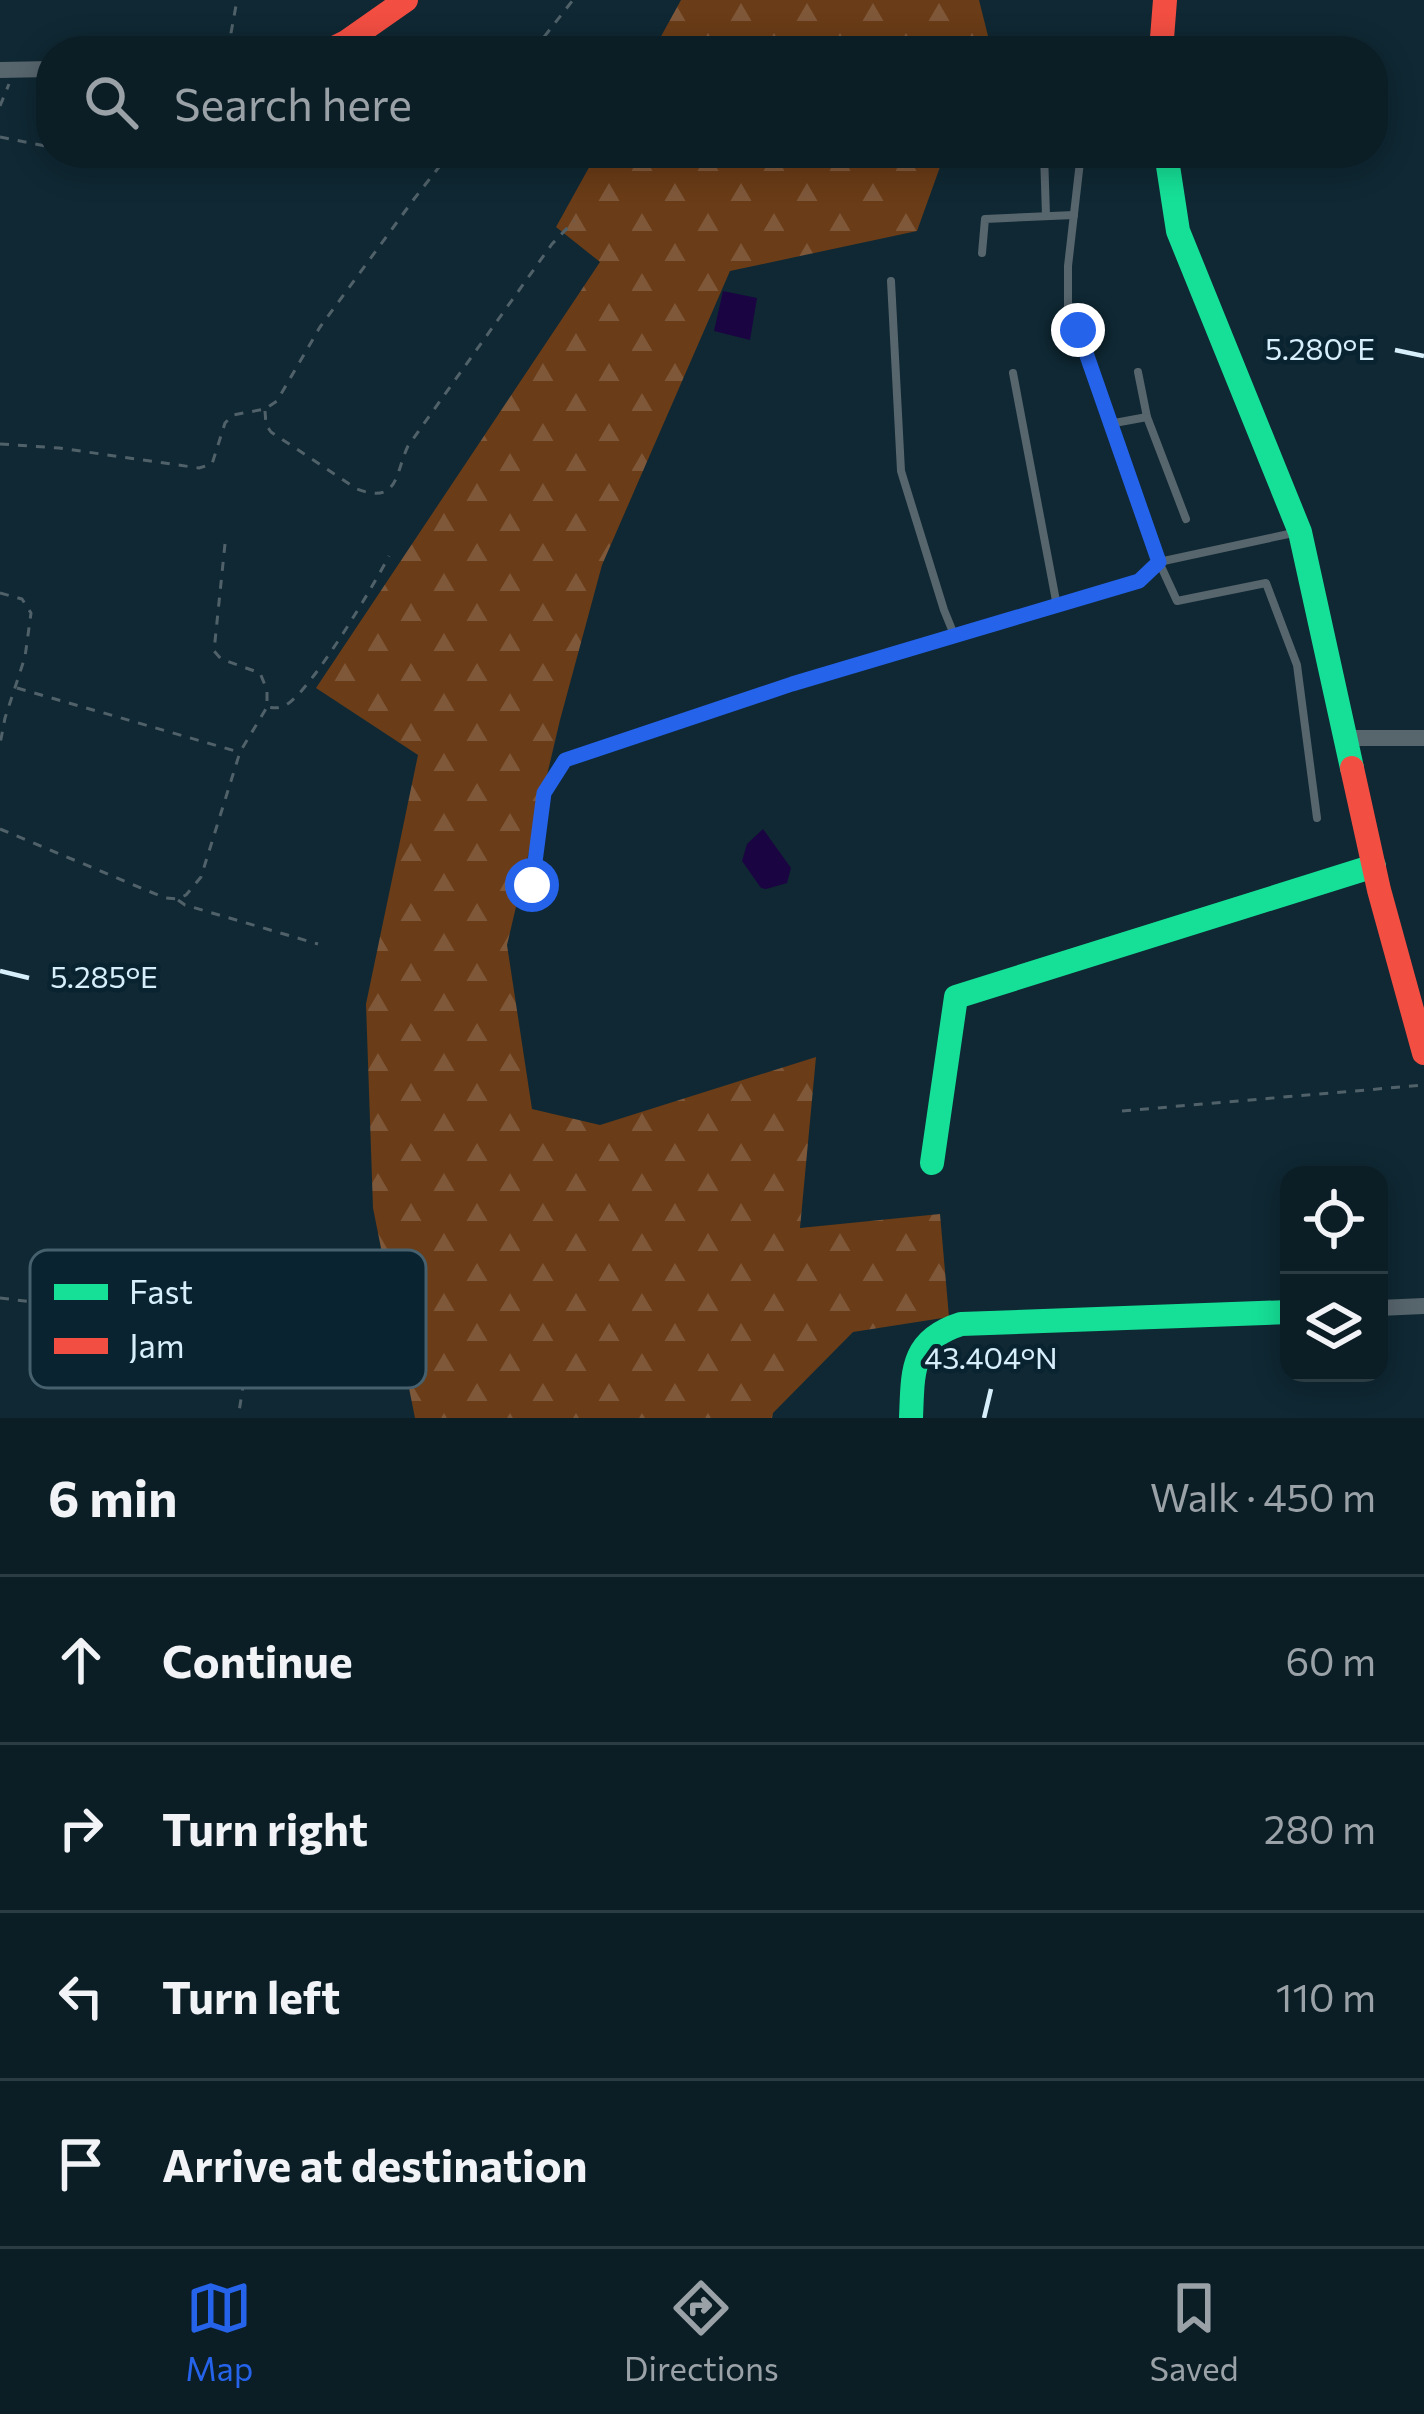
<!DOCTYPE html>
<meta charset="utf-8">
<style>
:root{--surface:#0b1e26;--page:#14272e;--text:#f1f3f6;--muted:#9aa2a7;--line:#2b3c43;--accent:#2563eb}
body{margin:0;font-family:Commissioner,sans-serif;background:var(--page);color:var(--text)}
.controls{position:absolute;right:36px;bottom:36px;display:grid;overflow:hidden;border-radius:24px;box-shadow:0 6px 30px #0003}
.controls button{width:108px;height:108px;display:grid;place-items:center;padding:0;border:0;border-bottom:3px solid var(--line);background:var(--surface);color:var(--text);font:60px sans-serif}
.stop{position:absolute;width:36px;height:36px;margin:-27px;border:9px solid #2563eb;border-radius:50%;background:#fff}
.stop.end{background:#2563eb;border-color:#fff;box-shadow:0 3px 12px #0008}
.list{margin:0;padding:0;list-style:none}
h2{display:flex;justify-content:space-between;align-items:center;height:156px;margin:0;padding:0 48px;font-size:51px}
h2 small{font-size:39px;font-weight:400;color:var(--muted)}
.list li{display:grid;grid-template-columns:78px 1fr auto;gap:36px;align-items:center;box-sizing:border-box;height:168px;padding:0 48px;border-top:3px solid var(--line)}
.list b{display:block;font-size:45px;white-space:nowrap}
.list em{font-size:39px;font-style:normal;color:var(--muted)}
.icon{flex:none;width:66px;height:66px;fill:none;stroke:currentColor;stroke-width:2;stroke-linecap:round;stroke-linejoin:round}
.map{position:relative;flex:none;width:1424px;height:1418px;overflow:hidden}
.search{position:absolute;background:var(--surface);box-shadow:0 6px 30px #0003;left:36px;right:36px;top:36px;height:132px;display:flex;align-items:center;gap:30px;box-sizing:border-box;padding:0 42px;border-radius:48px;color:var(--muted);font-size:45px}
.sheet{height:828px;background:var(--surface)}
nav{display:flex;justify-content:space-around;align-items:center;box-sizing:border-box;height:168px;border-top:3px solid var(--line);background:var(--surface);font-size:33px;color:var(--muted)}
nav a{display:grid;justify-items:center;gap:6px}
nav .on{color:var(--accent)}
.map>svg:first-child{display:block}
</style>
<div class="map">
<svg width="1424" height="1418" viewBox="0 0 1424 1418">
<defs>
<pattern id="forest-firs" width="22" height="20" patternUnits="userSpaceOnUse" patternTransform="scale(3)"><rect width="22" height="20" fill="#6a3c17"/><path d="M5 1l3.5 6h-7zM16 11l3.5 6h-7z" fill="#7f583a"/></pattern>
</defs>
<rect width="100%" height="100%" fill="#0f2833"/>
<!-- forest -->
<g fill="url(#forest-firs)">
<path d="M681,0h298l9,36 -6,15h-329z"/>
<path d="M597,153h348l-28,78 -187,40 -128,294 -42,155 -53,225 25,164 68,16 216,-68 -16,171 140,-14 9,103 -96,15 -80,81 -1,5h-357l-42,-210 -7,-204 52,-249 -102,-67 284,-426 -44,-35z"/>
</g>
<!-- water -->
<g fill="#1b0442">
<path d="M723,291l34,7 -7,42 -36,-9z"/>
<path d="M763,829l28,39 -4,15 -21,6 -5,-1 -19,-27 5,-17z"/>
</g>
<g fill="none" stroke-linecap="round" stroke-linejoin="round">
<!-- path -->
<g stroke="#506169" stroke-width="3" stroke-dasharray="9 9" stroke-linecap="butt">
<path d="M233,51l-2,-18 6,-33"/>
<path d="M533,51l40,-51"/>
<path d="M0,106l9,-22"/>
<path d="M0,137l51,10"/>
<path d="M265,411l1,14 5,7 86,57c42,16 38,-16 51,-43l144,-202 22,-23"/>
<path d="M0,444l59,4 140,20 13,-4 13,-41 8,-8 32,-6 12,-8 43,-74 94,-128 36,-46"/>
<path d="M225,544l-11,107 7,8 39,14 7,17v17c9,1 10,2 19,-2 25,-14 88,-120 103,-149"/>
<path d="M0,593l22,6 9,14 -6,44 -20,61 -5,26"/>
<path d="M17,688l222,64"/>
<path d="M0,829l165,69 12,1 9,-4 15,-18 39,-125 27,-45"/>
<path d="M178,900l7,5 133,39"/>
<path d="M1122,1111l302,-26"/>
<path d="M0,1298l106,13 129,8 9,4 6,18 -11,71"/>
</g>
<!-- lane -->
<g stroke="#57656d" stroke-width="8">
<path d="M1044,153l2,63"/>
<path d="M1081,153l-13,113v43l91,253 134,-29"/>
<path d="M982,253l3,-34 89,-4"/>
<path d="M891,281l10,190 43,139 11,27 184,-56 20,-19 18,39 89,-18 31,82 20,153"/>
<path d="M1138,372l9,45"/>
<path d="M1013,373l44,233"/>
<path d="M1109,424l38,-7 39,102"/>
<path d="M532,885l12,-92 21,-33 227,-76 163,-47"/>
</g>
<!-- street -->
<g stroke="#57656d" stroke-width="16">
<path d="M0,70l51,-1"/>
<path d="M1346,738h78"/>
<path d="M1379,1308l45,-2"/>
</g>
<!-- fast -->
<g stroke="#16e098" stroke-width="24">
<path d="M1166,153l12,78 122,301 52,236"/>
<path d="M932,1163l24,-166 418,-131"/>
<path d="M911,1418c2,-46 -1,-78 50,-94l328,-12"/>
</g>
<!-- jam -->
<g stroke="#f24e42" stroke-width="24">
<path d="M328,51l18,-9 60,-42"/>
<path d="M1161,51l4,-51"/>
<path d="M1352,768l27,122 45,163"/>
</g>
</g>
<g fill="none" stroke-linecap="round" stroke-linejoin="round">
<!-- route -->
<path stroke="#2563eb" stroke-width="15" d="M532,885l12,-92 21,-33 227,-76 347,-103 20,-19 -81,-232"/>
</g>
<!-- ticks -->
<path fill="none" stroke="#d7eefb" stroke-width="4.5" d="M1395,350l29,6M0,971l29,7M984,1418l7,-29"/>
<!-- legend -->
<rect x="30" y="1250" width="396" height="138" rx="18" fill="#092330" stroke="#47606d" stroke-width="3"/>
<rect x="54" y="1284" width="54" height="16" fill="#16e098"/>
<rect x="54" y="1338" width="54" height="16" fill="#f24e42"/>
<g font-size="33" fill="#d7eefb">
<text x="129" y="1304">Fast</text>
<text x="129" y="1358">Jam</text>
</g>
<g font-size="30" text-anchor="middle" fill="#d7eefb" stroke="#092330" stroke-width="9" stroke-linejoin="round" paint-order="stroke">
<text x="1320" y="360">5.280°E</text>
<text x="104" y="988">5.285°E</text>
<text x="991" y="1369">43.404°N</text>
</g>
</svg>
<div class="controls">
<button><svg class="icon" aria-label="locate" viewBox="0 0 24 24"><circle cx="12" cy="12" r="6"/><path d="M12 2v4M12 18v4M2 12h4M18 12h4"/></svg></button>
<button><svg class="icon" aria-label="layers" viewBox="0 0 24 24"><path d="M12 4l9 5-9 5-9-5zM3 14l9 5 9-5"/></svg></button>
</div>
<div class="stop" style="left:532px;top:885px"></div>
<div class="stop end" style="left:1078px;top:330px"></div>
<div class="search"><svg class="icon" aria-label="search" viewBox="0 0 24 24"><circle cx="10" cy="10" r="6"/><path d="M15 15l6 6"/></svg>Search here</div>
</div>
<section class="sheet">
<h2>6 min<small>Walk · 450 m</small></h2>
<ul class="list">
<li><svg class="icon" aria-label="ahead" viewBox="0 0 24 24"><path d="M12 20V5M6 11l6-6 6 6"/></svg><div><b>Continue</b></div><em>60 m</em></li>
<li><svg class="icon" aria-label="right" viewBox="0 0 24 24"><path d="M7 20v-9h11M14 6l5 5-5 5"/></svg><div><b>Turn right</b></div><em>280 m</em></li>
<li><svg class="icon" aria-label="left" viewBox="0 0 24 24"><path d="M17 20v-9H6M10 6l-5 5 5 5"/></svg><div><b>Turn left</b></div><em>110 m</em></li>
<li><svg class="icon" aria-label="arrive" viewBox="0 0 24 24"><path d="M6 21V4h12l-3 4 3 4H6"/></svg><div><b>Arrive at destination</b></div></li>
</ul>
</section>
<nav>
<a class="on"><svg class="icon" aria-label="map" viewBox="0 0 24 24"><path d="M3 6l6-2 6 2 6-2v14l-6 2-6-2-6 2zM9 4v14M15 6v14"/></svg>Map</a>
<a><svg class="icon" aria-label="directions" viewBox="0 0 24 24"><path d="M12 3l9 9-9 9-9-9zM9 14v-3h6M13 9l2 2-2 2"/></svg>Directions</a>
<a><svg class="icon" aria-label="saved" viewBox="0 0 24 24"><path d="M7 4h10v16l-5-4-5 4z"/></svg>Saved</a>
</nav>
